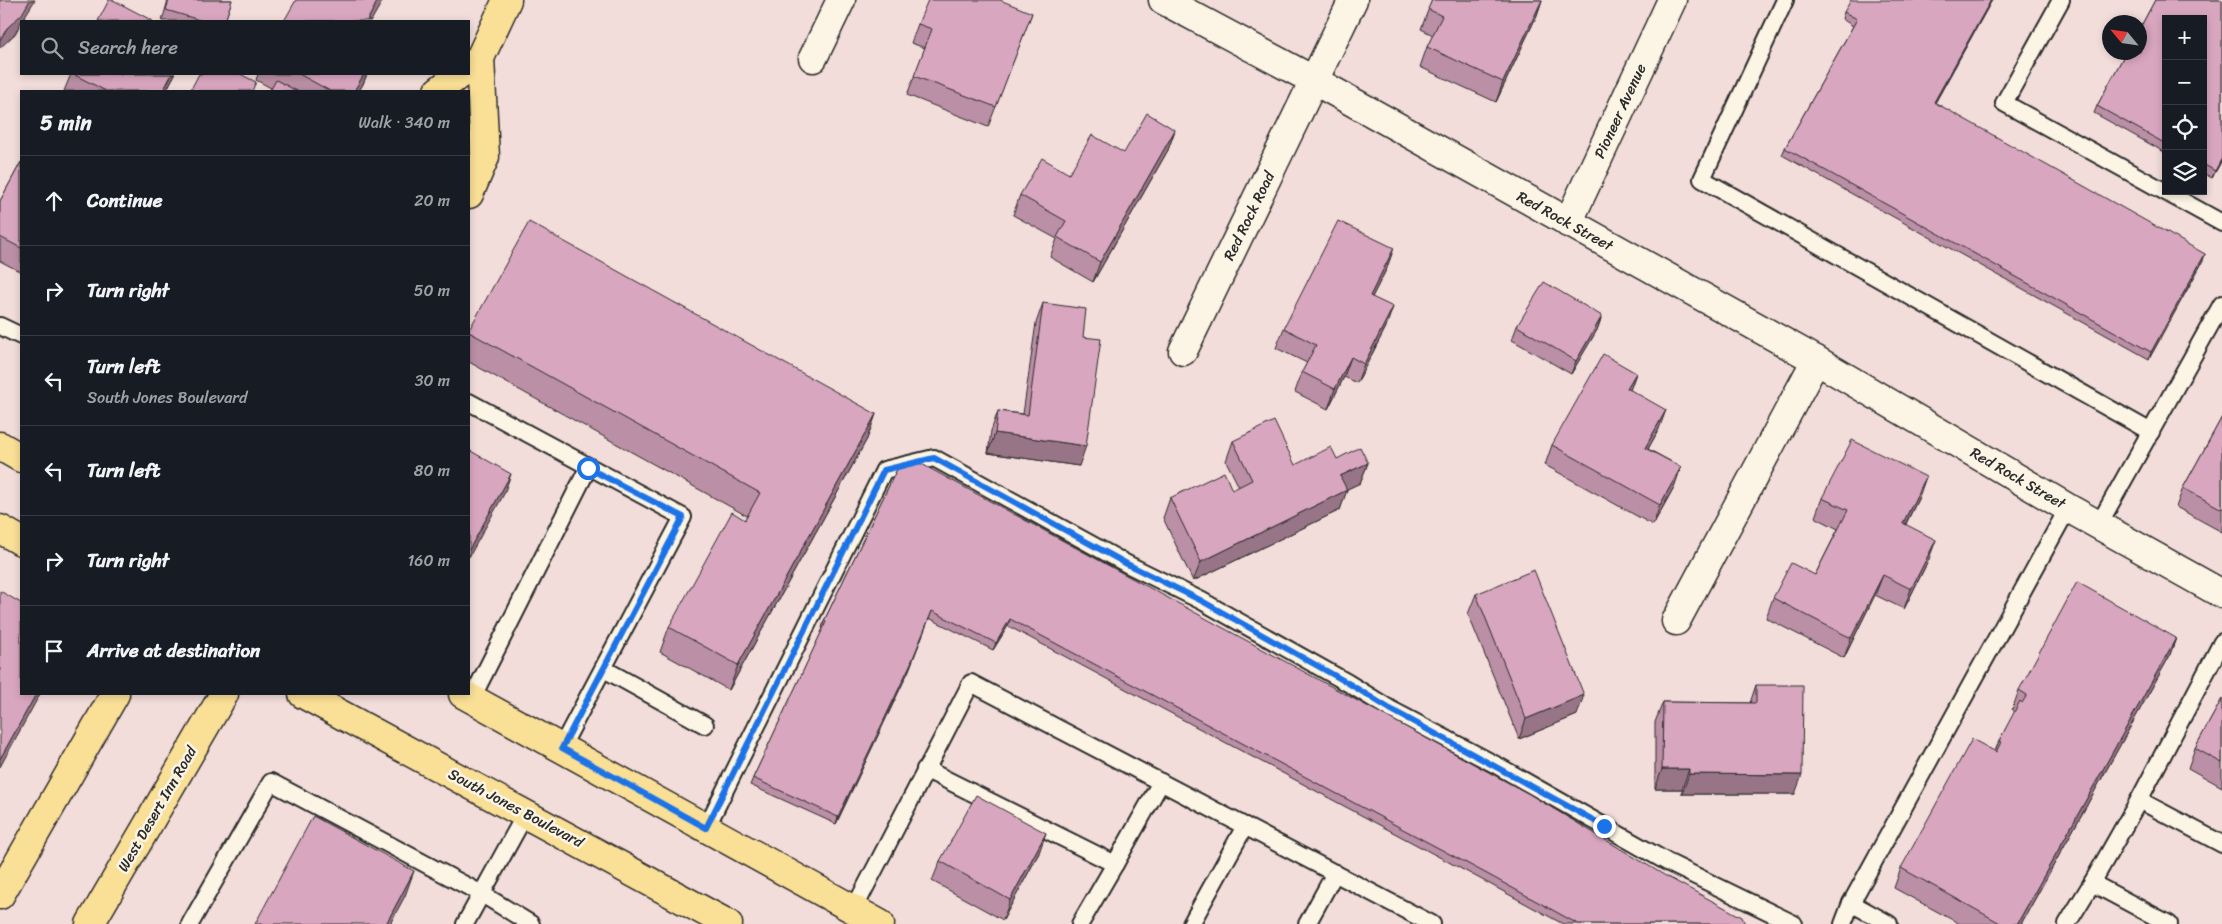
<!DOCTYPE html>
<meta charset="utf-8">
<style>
:root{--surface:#171b24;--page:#20242c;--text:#f1f3f6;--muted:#9ea1a6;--line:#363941}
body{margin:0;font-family:Sriracha,sans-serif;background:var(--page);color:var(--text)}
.controls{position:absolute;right:15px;top:15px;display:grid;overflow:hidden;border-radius:0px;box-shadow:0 2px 8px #0003}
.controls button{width:45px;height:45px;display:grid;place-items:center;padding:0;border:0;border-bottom:1px solid var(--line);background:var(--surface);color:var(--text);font:25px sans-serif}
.compass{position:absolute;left:2102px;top:15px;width:45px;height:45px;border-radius:50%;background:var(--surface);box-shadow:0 2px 8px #0003;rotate:299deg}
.stop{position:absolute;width:15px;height:15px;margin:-11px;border:4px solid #1a73e8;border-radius:50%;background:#fff}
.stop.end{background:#1a73e8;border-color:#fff;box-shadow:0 1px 5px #0008}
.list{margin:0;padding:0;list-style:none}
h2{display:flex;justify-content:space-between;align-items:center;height:65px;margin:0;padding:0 20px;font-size:21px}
h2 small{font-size:16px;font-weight:400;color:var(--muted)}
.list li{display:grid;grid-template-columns:32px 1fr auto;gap:15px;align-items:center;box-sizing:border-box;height:90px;padding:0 20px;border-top:1px solid var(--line)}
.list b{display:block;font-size:19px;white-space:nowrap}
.list p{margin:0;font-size:16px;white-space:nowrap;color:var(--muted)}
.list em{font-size:16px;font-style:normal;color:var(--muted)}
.icon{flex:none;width:28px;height:28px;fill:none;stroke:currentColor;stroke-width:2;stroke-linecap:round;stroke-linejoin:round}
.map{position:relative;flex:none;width:2222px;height:924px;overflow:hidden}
.search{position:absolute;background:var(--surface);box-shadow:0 2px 8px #0003;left:20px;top:20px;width:450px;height:55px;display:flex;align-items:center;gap:12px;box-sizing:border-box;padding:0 18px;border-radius:0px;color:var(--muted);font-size:19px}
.panel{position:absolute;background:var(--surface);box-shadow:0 2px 8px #0003;left:20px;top:90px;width:450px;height:605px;border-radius:0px}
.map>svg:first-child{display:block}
</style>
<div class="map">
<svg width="2222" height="924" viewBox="0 0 2222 924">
<rect width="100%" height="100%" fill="#f2ddda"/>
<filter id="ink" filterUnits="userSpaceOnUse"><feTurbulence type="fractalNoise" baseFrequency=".02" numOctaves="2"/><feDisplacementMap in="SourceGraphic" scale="10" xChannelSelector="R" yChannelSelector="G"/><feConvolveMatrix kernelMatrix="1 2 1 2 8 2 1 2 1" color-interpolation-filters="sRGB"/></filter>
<g filter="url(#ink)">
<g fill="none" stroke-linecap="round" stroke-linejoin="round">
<!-- lane casing -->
<g stroke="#2b2b2b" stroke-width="20">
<g id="lane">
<path d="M1785,0l-83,179 449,253"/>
<path d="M2061,0l-57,103 218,120"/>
<path d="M0,326l21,10"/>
<path d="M469,402l214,115 -122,231"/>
<path d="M2099,524l123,-220"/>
<path d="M604,669l101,56"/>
<path d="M472,698l116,-230"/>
<path d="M925,769l190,95 46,-82"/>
<path d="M2139,800l83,44"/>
<path d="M706,828l178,-358 50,-12 193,106 75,37 146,82 42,26 108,57 171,97 125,61"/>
<path d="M2092,883l47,-83 83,-158"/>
<path d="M854,909l117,-226 461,241"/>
<path d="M190,924l81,-142 211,112 49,30"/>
<path d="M465,924l61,-111"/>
<path d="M1080,924l35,-60"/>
<path d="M1191,924l54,-98"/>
<path d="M1307,924l28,-51"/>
<path d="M1843,924l8,-21"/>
<path d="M1889,924l-38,-21 217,-395"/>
<path d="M2067,924l25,-41 77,41"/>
</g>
</g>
<!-- street casing -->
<g stroke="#2b2b2b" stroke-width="31">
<g id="street">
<path d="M1163,0l152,81 501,279 252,148 154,86"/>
<path d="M813,58l28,-58"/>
<path d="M1568,223l104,-223"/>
<path d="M1183,351l170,-351"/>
<path d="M1676,621l140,-261"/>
</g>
</g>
<!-- primary casing -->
<g stroke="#2b2b2b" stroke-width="31">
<g id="primary">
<path d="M469,67l11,-9 27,-58"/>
<path d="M438,91l22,-17"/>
<path d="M469,194l16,-37 -5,-99"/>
<path d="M0,446l21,12"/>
<path d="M0,529l21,12"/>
<path d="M303,694l425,230"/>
<path d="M463,694l417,230"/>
<path d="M0,895l115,-201"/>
<path d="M90,924l134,-230"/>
</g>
</g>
<!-- lane -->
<use href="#lane" stroke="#fcf5e5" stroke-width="16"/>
<!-- street -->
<use href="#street" stroke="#fcf5e5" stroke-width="28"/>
<!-- primary -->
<use href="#primary" stroke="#fadf96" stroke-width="28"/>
</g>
<!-- wall -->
<g fill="#bb8fa5" stroke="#2b2b2b">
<path d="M168,0h64l-7,21h-63z"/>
<path d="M1432,0h110l-5,15 -41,87 -76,-35 7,-20 6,-12 -12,-6z"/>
<path d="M1992,0l-57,103 268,158 -54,98 -367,-204 3,-7 68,-122 -11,-7 2,-7z"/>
<path d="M2155,0h67v160l-10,18 -9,-5v-154h-37v134l-72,-40 3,-7 29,-54h14v-24z"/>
<path d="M1032,13l-44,114 -81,-32 18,-47 -14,-5 7,-19z"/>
<path d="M71,74h104l-9,17h-102z"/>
<path d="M258,74h109l-4,10 -4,7h-89l1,-3 -15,-8z"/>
<path d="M1175,130l-7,20 -75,132 -43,-25 7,-18 -44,-24 7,-20 49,-21 55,-21z"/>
<path d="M21,162v110l-21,-11v-60z"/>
<path d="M1387,268l-15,29 14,30 -29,56 -13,-6 -16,32 -33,-17 7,-20 5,-9 -31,-15 8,-20z"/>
<path d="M1043,303l36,163 -91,-13 3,-22 7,-20 25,3 13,-91z"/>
<path d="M1602,316l-5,14 -26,44 -59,-34 5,-14z"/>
<path d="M469,330l407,84 -9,25 -138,251 -69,-38 9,-25 78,-111 -278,-154z"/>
<path d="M1636,373l-6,17 29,39 -11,20 33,18 -7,20 -21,38 -108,-60 7,-20z"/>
<path d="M2222,417v115l-46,-25 7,-19z"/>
<path d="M1233,441l62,24 42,-6 31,4 -8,20 -13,6 -7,21 -147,71 -30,-63 7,-20 62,-8 7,-3 -13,-26z"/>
<path d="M897,469l848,455h-182l-79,-43 -476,-255 -15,24 -64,-32 -20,52 -73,154 -86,-39 3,-7 70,-149 -1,-1 2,-7z"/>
<path d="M1919,497l-13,27 23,35 -25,50 -29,-14 -31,63 -78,-40 7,-20 42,-23 23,-46 -23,-12 7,-19z"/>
<path d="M1476,594l101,121 -58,24 -51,-125z"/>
<path d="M2176,638l-7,19 -148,267h-61l-66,-36 7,-20 94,-117 4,-10 16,-29 -3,-2 7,-20z"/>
<path d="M1756,685l39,109h-113v-5h-27v-67l8,-20 87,1z"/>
<path d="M2222,699v88l-34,-19 7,-20z"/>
<path d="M1039,853l-36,67 -71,-39 8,-20z"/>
</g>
<!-- shaded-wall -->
<g fill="#987486" stroke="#2b2b2b">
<path d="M30,0h5l-13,21h-1v2l-6,11 -15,14v-8l7,-12z"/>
<path d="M378,0h5l-12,21h-4z"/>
<path d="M1542,0l-5,15 -41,87 7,-20z"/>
<path d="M1991,0h1l-61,110 3,-8z"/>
<path d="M172,74h3l-9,17h-3z"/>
<path d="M364,74h3l-4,10 -4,7h-5z"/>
<path d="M1175,130l-7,20 -75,132 7,-20z"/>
<path d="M2222,158v2l-10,18 3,-7z"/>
<path d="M1394,248l-7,20 -24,47 7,-19z"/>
<path d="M2205,254l-2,7 -54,98 2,-7z"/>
<path d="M1393,307l-7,20 -29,56 7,-19z"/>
<path d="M1602,316l-5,14 -26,44 5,-13z"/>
<path d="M1351,357l-7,20 -16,32 7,-20z"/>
<path d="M1636,373l-7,20 -2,-5z"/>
<path d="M1666,410l-7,19 -21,38 7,-19z"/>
<path d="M876,414l-9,25 -138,251 9,-25z"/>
<path d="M995,433l91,13 -7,20 -91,-13z"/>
<path d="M1368,463l-8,20 -27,13 7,-20z"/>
<path d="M1681,467l-7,20 -21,38 7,-20z"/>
<path d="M511,474l-7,20 -35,63v-7z"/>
<path d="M1926,477l-7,20 -23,46 7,-20z"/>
<path d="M1347,490l-7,20 -147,71 8,-19z"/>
<path d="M1936,540l-7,19 -25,50 7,-20z"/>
<path d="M1883,575l-8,20 -31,63 7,-20z"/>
<path d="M932,611l-23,59 -73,154 2,-7z"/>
<path d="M1010,619l-2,7 -15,24 3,-7z"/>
<path d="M2176,638l-7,19 -148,267h-4z"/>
<path d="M36,694h4l-40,73v-8z"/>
<path d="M1584,695l-7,20 -58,24 7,-20z"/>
<path d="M1662,769h27l-7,20h-27z"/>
<path d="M1689,774l113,1 -7,19h-113z"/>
<path d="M1046,833l-7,20 -36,67 7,-20z"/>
<path d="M414,871l-9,25 -15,28h-4z"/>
</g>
<!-- building -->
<g fill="#d9a6c0" stroke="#2b2b2b">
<path d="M0,0h30l-8,14 -15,14 -7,12z"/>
<path d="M109,0h4l40,21h-55z"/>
<path d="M169,0h63l-7,21h-22l-37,-11z"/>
<path d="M296,0h82l-11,21h-83z"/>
<path d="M928,0h72l32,13 -36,94 -82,-31 18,-47 -14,-5z"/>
<path d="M1432,0h110l-39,82 -76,-35 15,-31 -14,-7z"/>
<path d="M1851,0h140l-57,102 271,152 -54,98 -366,-204 72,-129 -13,-7z"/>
<path d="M2155,0h67v158l-7,13 -12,-7v-145h-37v125l-69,-38 29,-54h14v-24z"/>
<path d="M73,74h99l-9,17h-57z"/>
<path d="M199,74h41l16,8 -4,9h-62z"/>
<path d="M299,74h65l-10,17h-24z"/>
<path d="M276,80l21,11h-27z"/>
<path d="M1147,113l28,17 -75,132 -43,-25 9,-16 -46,-26 22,-37 27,16 23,-39 32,18z"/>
<path d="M21,162v86l-21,-11v-36z"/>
<path d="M1338,221l56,27 -24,48 23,11 -29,57 -13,-7 -16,32 -33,-17 14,-27 -32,-17z"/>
<path d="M529,222l347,192 -138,251 -69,-38 63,-115 13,8 15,-27 -291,-161v-2z"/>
<path d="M1544,282l58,34 -26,45 -59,-35z"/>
<path d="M1043,303l43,6 -3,28 18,2 -15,107 -91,-13 3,-22 30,4z"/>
<path d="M1603,354l33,19 -9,15 39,22 -21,38 36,19 -21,38 -108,-60z"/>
<path d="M2222,417v92l-39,-21z"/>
<path d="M1274,421l21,44 36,-18 6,12 23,-12 8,16 -28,13 7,14 -146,72 -31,-64 54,-26 8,18 20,-10 -19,-39z"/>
<path d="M1852,440l74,37 -23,46 33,17 -25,49 -28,-14 -32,63 -78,-40 18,-35 24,12 33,-65 -26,-12z"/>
<path d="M469,450l42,24 -42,76z"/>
<path d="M918,462l611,332 135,81 78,42 3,7h-167l-91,-50 -477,-255 -14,24 -64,-32 -21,52 -73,154 -85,-39 73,-156 -2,-1 73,-152z"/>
<path d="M1534,570l50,125 -58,24 -50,-125z"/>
<path d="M2077,582l99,56 -159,286h-15l-101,-56 71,-129 24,13 5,-10 -2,-1 21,-40 2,2 5,-8 -8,-5z"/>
<path d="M0,591l21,12v91h15l-36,65z"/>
<path d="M1756,685h47l-1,90 -113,-1v-5h-27l1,-67 93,1z"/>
<path d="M2222,699v64l-27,-15z"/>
<path d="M976,795l70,38 -36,67 -70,-39z"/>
<path d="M313,816l101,55 -28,53h-131z"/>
</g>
</g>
<g fill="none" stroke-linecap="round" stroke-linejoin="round" filter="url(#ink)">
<!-- route -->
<path stroke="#1a73e8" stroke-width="6" d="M588,468l95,49 -121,231 144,80 178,-358 50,-12 193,106 75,37 146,82 42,26 214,117"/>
</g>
<g text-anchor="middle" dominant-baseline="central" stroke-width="5" stroke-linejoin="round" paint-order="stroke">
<!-- street labels -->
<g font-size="15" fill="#2b2b2b" stroke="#fcf5e5">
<text transform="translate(1620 111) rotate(-65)">Pioneer Avenue</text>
<text transform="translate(1249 216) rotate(-64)">Red Rock Road</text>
<text transform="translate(1565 221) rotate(29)">Red Rock Street</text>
<text transform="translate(2018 478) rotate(30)">Red Rock Street</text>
<text transform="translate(516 808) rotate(28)">South Jones Boulevard</text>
<text transform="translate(157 809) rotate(-60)">West Desert Inn Road</text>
</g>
</g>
</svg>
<div class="controls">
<button>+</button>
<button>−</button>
<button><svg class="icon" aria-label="locate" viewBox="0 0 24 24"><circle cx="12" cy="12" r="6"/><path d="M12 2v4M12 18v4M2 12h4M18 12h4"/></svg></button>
<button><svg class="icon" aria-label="layers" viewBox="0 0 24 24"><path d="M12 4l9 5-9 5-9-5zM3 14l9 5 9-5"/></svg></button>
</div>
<svg class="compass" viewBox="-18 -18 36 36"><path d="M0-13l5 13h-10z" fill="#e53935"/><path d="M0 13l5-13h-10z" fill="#9ea1a6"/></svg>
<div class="stop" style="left:588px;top:468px"></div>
<div class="stop end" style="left:1604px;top:826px"></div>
<div class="search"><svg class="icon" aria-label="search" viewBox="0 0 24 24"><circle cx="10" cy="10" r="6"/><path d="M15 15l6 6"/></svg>Search here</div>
<section class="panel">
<h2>5 min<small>Walk · 340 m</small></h2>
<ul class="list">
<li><svg class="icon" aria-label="ahead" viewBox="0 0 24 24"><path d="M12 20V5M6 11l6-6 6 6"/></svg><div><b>Continue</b></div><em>20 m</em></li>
<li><svg class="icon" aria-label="right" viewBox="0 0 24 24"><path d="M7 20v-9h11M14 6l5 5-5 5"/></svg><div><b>Turn right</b></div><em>50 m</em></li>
<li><svg class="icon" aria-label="left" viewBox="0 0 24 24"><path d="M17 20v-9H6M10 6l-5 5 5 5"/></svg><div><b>Turn left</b><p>South Jones Boulevard</p></div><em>30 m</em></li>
<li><svg class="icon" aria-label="left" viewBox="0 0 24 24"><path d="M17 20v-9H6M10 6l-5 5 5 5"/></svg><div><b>Turn left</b></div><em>80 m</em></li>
<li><svg class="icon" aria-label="right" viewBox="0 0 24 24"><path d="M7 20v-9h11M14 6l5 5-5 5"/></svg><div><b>Turn right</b></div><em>160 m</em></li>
<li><svg class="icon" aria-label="arrive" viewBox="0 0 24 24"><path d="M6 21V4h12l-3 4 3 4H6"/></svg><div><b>Arrive at destination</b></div></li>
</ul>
</section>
</div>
